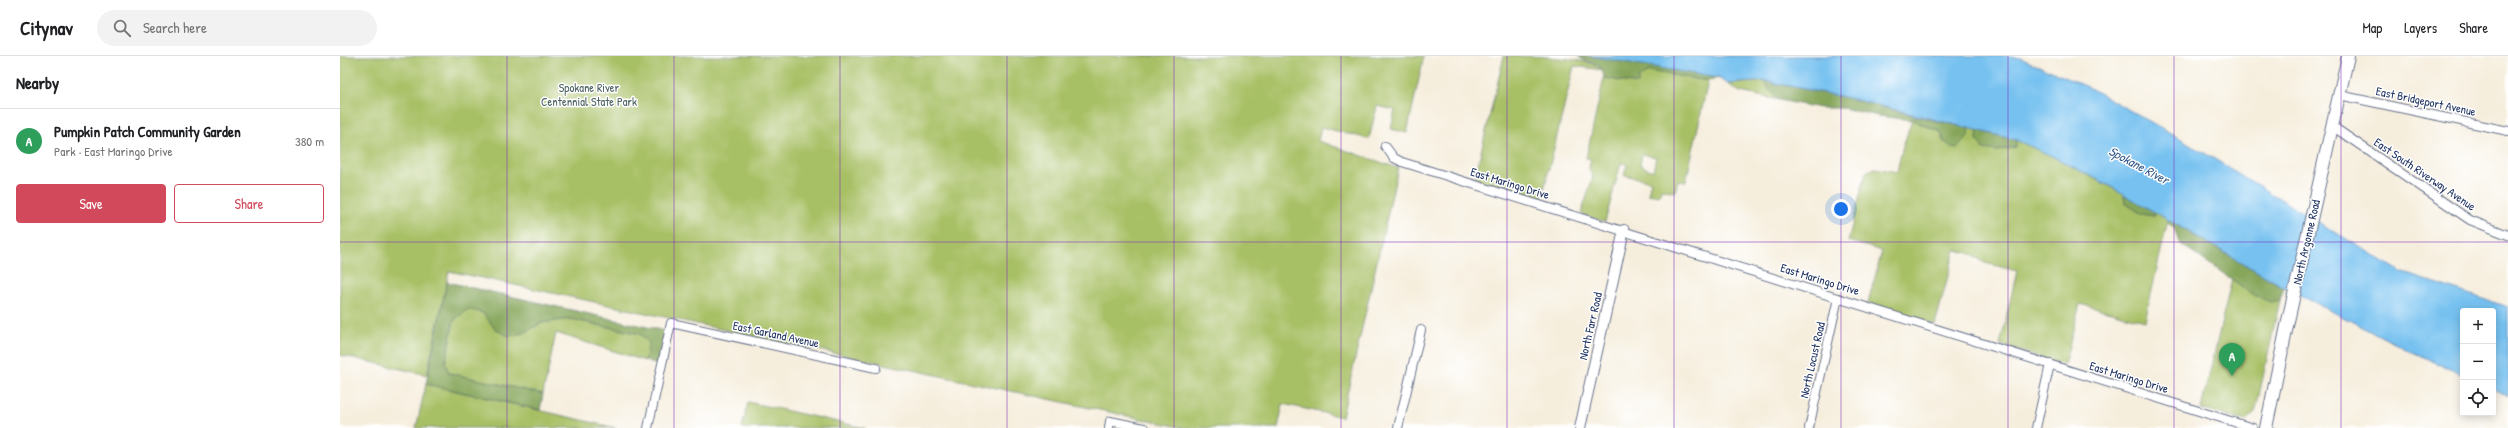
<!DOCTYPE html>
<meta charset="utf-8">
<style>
:root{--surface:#fff;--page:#f2f2f2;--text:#202124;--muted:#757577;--line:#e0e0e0;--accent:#d1495b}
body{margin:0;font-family:"Patrick Hand",sans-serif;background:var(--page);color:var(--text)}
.controls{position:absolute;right:12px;bottom:12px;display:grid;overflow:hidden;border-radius:4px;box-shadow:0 2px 10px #0003}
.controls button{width:36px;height:36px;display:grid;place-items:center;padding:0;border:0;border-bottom:1px solid var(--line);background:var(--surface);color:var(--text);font:20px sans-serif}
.you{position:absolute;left:1501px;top:153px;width:14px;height:14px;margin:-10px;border:3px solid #fff;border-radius:50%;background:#1a73e8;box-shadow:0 0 0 6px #1a73e833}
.badge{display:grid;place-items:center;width:26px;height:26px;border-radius:50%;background:var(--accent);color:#fff;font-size:13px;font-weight:700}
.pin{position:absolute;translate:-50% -33px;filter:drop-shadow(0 1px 2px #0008)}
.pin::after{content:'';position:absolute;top:21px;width:14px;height:12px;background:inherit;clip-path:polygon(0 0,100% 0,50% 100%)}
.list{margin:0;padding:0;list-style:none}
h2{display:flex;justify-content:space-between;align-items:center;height:52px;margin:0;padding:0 16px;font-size:17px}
h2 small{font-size:13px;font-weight:400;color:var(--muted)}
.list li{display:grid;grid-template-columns:26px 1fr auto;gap:12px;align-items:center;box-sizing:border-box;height:64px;padding:0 16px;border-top:1px solid var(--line)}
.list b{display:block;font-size:15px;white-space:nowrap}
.list p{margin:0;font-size:13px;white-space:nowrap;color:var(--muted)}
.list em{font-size:13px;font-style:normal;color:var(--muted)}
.actions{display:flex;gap:8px;padding:12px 16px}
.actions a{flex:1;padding:9px 0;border:1px solid var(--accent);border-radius:4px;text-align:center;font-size:14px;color:var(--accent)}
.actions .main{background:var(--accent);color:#fff}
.icon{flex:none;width:22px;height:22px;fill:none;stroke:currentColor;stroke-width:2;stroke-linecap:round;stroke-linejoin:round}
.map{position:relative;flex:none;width:2168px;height:372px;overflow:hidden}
header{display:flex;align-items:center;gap:24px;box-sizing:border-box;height:56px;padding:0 20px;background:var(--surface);border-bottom:1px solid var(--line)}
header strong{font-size:19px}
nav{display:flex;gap:22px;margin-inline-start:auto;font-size:14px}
.search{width:280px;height:36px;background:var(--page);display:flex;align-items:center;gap:10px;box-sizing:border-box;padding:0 14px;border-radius:22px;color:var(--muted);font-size:15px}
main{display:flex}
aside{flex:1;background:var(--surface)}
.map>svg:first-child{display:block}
</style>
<header>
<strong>Citynav</strong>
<div class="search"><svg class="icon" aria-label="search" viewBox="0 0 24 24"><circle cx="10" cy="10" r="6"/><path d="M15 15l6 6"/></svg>Search here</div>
<nav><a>Map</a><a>Layers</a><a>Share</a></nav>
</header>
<main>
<aside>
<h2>Nearby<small></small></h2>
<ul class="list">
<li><span class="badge" style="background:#2e9e5b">A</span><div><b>Pumpkin Patch Community Garden</b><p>Park · East Maringo Drive</p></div><em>380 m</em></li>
</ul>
<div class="actions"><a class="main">Save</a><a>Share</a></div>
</aside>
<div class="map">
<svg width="2168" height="372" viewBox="0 0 2168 372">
<rect width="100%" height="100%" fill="#fff"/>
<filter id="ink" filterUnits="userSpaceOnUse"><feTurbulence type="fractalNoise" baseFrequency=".025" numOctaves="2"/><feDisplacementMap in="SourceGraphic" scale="8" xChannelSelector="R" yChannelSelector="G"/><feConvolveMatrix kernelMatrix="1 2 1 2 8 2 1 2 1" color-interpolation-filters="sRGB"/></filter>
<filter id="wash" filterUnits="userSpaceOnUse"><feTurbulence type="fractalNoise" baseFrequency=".012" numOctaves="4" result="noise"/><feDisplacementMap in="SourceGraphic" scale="16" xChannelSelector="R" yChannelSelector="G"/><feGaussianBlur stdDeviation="0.9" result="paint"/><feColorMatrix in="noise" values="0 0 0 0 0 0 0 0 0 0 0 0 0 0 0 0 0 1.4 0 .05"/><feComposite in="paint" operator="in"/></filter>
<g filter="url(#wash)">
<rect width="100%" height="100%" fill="#f6eedd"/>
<!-- green -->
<g fill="#a8c065" stroke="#627862" fill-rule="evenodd">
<path d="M0,0h1084l-17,77 -16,-4 4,-19 -18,-4 -8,33 -48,-12 -3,14 80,27 -56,249 -59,-13 -5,24h-94l-735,-157 -22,104 -87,-20z"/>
<path d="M1164,0c24,0 83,0 99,14l-29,-4 -33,136 -67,-21z"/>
<path d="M1309,15l59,10 -22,101 -8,-2 -3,12 -14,-3 -2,7 -11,-2 3,-13 -27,-6 3,-11 -6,-1 -16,59 -24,-8 12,-37 -4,-9 2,-9 -5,-1 18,-80 33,6 2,-6zM1302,98l14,3 -3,14 -13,-6z"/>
<path d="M1425,25l4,9 10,10 -39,-8 -12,-8z"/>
<path d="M1572,64l29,12 3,9 25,-8v-5l9,2 -1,9 19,12 19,-4 1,-7 36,16 72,38 1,9 17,11 12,2v-5l14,9 -23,101 -65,-17 -16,61 -64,-20 17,-74 -32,-8 -16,-10 -14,-3 -20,75 -67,-22 14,-52 -34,-10 18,-69 9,-4 22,4 5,-23z"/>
<path d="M1892,223c16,11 29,24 48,21l-25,113 -9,8 -45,-12z"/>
<path d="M128,253l15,4 13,17 28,3 17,-10 30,-4 69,15 10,9 -5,18 -89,-28 -13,61 -94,-21 -4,-9 9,-44z"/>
<path d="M86,328l190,44h-200z"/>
<path d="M408,346l117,26h-123z"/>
</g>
<!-- forest -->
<g fill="#86a65a" stroke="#506a5c">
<path d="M1238,0l20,1 120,21 -10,3 -59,-10 -10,7 -1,6 -34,-6c-3,-21 -15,-11 -26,-22z"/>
<path d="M1425,25l88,18 66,18 50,11c1,9 -5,14 -12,20l-6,-1 -7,-6 -3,-9 -29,-12 -34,-4 -35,-8h-23l-41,-8 -10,-10z"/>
<path d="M1638,74l38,10v7l-20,4 -13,-2 -6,-10z"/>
<path d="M1784,138l30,17 1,5 -13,-2 -17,-11z"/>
<path d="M1828,164l116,67 -4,13 -10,2 -14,-6 -77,-53 -4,-13 -7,-7z"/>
<path d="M107,226l218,49 -7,34 -13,-4 4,-18 -9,-9 -69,-15 -30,4 -17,10 -15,3 -13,-6 -13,-17 -15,-4 -14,11 -9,44 4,9 94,21 -3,16 -114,-26z"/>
</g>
<!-- water -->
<path fill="#76c1f0" stroke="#4878a7" d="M1250,0h421l9,2 68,29 95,53 218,132 107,35v89l-15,-7v-78h-30v64l-57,-26 -122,-62 -178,-103 -54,-28 -36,-16 -163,-41 -88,-18 -37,3 -10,-6z"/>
</g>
<g filter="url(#ink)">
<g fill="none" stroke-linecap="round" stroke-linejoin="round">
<!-- minor casing -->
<g stroke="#68728a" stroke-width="10">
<g id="minor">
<path d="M1999,39l169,36"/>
<path d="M1992,70l138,94 38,15"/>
<path d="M1045,90l9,12 8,4 851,266"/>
<path d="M308,372l23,-105 205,45"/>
<path d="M769,372l1,-7 34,7"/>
<path d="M1058,372l23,-98"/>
<path d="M1469,372l29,-130"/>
<path d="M1696,372l14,-64"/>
</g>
</g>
<!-- tertiary casing -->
<g stroke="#68728a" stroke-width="12">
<path id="tertiary" d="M1240,372l44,-198"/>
</g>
<!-- primary casing -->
<g stroke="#68728a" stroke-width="14">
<path id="primary" d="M1926,372l22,-107 60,-265"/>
</g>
<!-- minor -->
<use href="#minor" stroke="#fff" stroke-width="8"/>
<!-- tertiary -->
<use href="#tertiary" stroke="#fff" stroke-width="10"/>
<!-- primary -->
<use href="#primary" stroke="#fff" stroke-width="12"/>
</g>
</g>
<!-- grid -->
<path fill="none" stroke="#7b2cbf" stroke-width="1" stroke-opacity="0.55" d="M167,0v372M334,0v372M500,0v372M667,0v372M834,0v372M1001,0v372M1167,0v372M1334,0v372M1501,0v372M1668,0v372M1834,0v372M2001,0v372M0,186h2168"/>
<g text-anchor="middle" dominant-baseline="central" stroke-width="3" stroke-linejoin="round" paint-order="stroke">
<!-- park labels -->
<g font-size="12" fill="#4c6260" stroke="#fff">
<text x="249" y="31">Spokane River<tspan x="249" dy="14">Centennial State Park</tspan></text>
</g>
<!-- street labels -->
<g font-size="12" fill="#1b2f5e" stroke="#fff">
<text transform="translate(2086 45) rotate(12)">East Bridgeport Avenue</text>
<text transform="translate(2085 118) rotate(34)">East South Riverway Avenue</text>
<text transform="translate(1170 127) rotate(17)">East Maringo Drive</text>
<text transform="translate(1966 186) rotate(-77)">North Argonne Road</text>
<text transform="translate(1480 223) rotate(17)">East Maringo Drive</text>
<text transform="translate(1250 270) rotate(-77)">North Farr Road</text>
<text transform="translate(436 278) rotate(12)">East Garland Avenue</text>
<text transform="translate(1472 304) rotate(-77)">North Locust Road</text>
<text transform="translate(1789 321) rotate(17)">East Maringo Drive</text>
</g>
<!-- water labels -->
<g font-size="13" font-style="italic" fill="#365b8a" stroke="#fff">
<text transform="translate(1799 109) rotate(28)">Spokane River</text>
</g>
</g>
</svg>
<div class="controls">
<button>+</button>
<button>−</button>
<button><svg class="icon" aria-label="locate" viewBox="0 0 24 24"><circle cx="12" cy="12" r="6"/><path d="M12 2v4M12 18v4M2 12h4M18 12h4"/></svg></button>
</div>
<div class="you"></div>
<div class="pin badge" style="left:1892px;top:320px;background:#2e9e5b">A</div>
</div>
</main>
